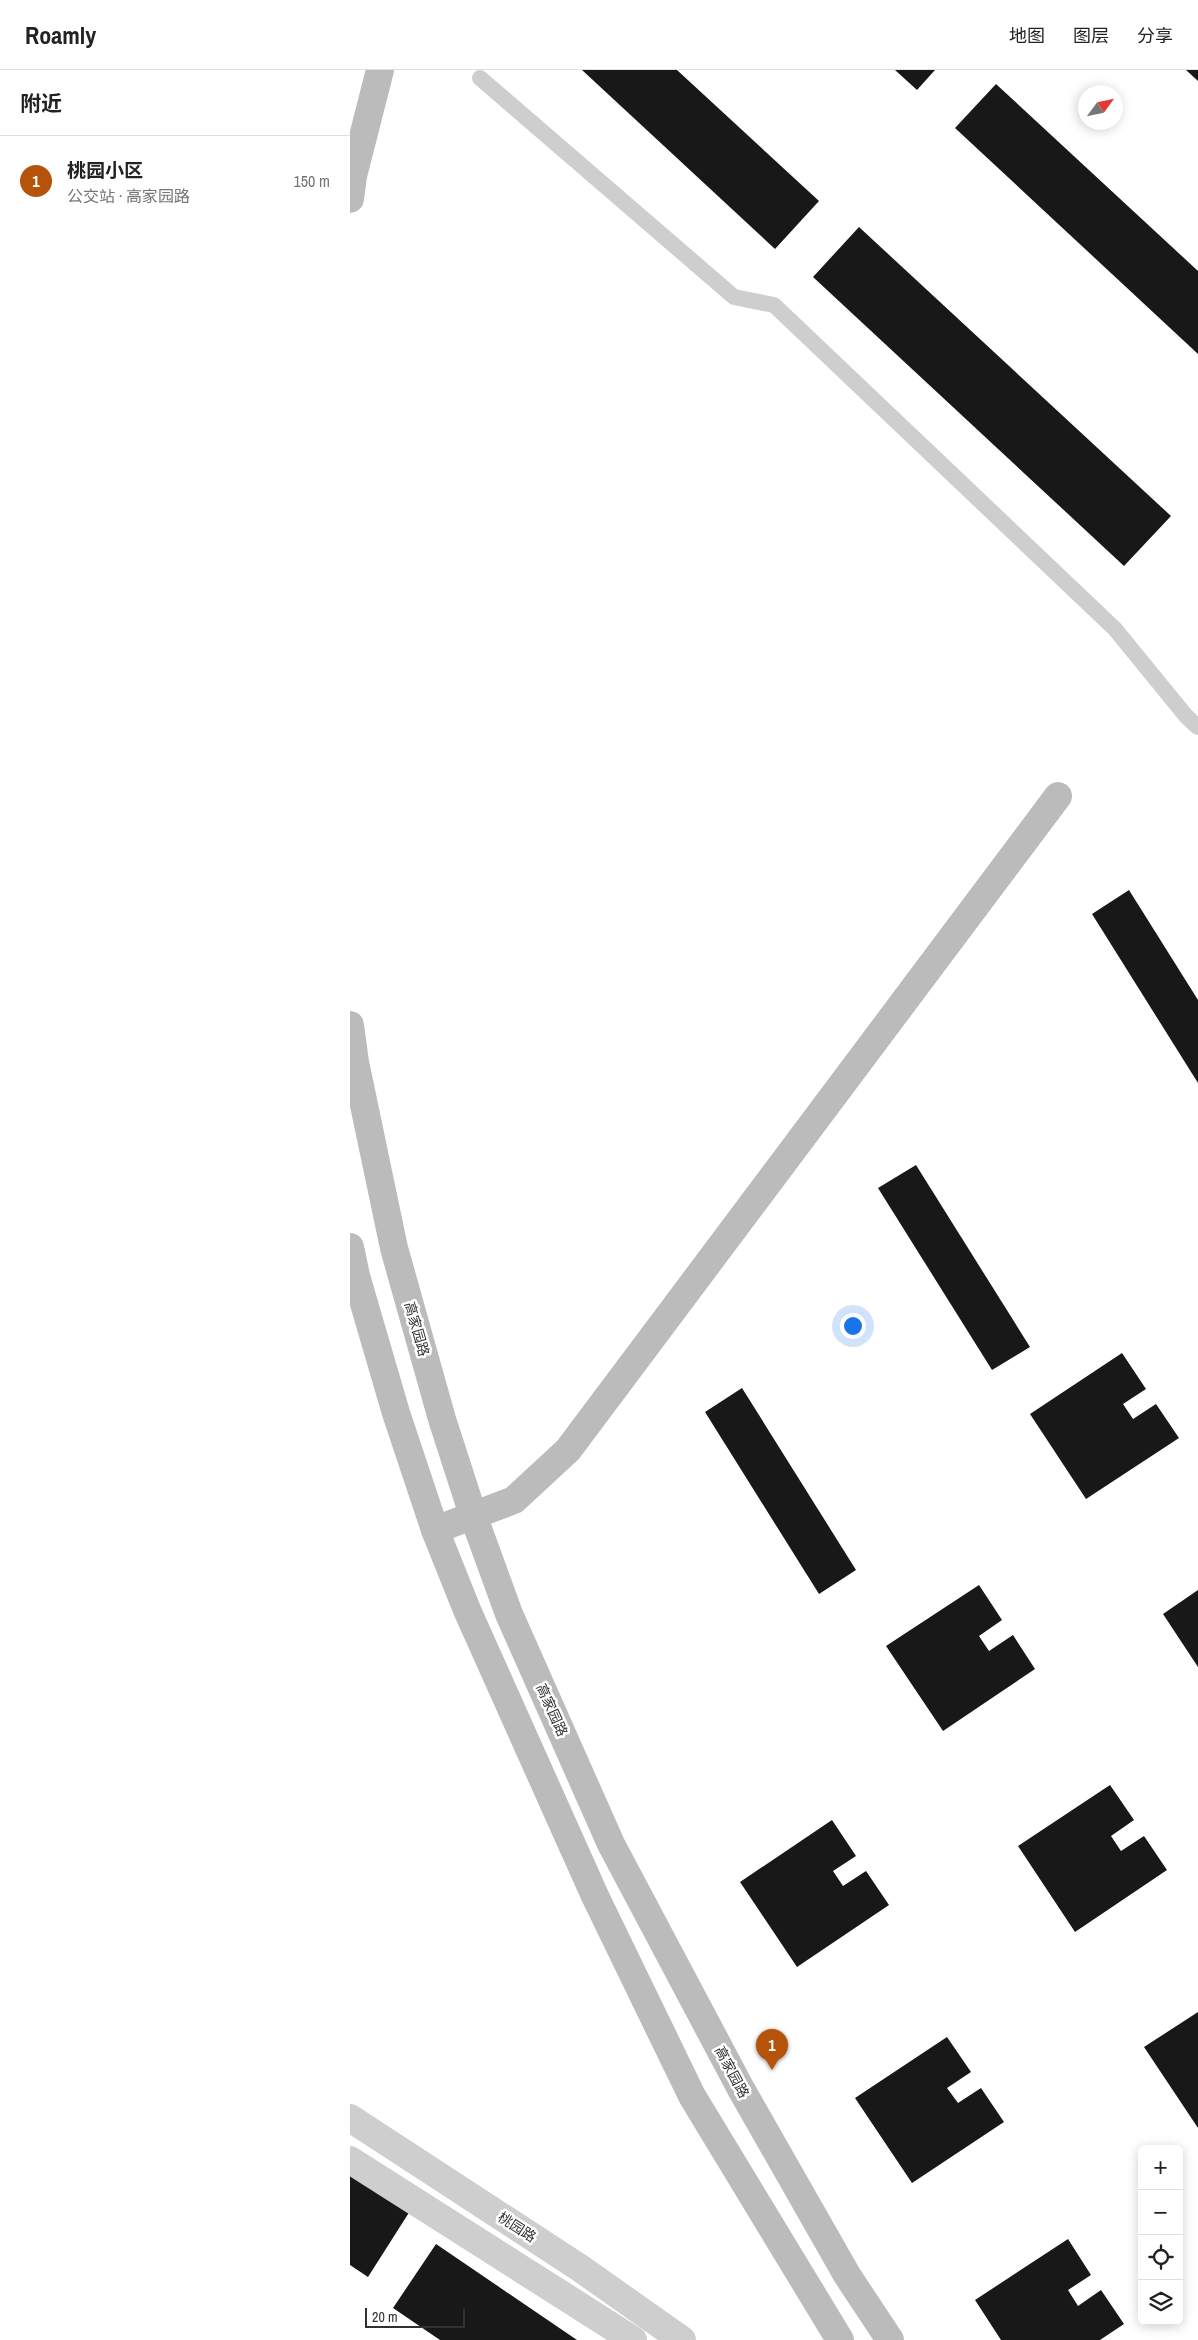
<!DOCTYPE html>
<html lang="zh">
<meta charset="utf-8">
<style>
:root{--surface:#fff;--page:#f2f2f2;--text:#222;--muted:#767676;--line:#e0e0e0;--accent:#b45309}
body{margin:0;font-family:"Archivo Narrow","Noto Sans SC",sans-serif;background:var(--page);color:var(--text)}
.controls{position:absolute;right:15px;bottom:15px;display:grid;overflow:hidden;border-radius:8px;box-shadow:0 2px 12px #0003}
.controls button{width:45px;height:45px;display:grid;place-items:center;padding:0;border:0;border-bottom:1px solid var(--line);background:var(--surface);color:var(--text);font:25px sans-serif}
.compass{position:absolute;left:728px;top:15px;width:45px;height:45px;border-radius:50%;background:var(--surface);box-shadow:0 2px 12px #0003;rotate:57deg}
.scale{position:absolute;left:15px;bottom:12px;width:100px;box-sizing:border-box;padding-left:5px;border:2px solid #313131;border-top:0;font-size:14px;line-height:18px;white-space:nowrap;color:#313131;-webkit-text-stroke:4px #fff;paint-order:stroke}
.you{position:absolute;left:502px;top:1255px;width:18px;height:18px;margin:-12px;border:4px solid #fff;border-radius:50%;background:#1a73e8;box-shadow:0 0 0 8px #1a73e833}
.badge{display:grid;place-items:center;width:32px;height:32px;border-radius:50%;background:var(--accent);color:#fff;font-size:16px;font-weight:700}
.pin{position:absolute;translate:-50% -41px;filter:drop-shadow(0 1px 2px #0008)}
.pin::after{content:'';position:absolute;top:26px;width:18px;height:15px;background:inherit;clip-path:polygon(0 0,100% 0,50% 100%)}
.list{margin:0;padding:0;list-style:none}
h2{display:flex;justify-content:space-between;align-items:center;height:65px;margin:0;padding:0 20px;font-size:21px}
h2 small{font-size:16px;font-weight:400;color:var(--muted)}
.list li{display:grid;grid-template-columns:32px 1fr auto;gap:15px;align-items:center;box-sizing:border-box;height:90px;padding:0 20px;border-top:1px solid var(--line)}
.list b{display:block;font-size:19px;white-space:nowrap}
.list p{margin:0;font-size:16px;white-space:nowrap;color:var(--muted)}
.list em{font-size:16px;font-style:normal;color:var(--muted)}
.icon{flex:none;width:28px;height:28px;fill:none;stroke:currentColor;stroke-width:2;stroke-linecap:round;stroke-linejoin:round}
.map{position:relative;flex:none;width:848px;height:2270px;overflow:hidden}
header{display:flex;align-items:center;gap:30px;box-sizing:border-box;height:70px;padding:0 25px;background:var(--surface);border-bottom:1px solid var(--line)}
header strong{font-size:24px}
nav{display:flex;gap:28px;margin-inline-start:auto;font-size:18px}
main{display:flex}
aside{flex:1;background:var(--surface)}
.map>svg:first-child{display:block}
</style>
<header>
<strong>Roamly</strong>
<nav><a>地图</a><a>图层</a><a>分享</a></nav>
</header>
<main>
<aside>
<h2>附近<small></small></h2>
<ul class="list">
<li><span class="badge">1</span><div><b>桃园小区</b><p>公交站 · 高家园路</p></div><em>150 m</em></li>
</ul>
</aside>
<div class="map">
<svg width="848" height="2270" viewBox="0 0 848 2270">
<rect width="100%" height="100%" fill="#fff"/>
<!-- building -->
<g fill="#181818">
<path d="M232,0h95l142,131 -44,48z"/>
<path d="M545,0h40l-18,20z"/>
<path d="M836,0h12v11z"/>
<path d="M646,14l202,187v83l-243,-226z"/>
<path d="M509,157l312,289 -47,50 -311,-289z"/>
<path d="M779,820l69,110v83l-106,-169z"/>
<path d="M566,1095l114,182 -38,23 -114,-182z"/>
<path d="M772,1283l24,36 -23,15 10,15 23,-15 23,34 -93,61 -56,-85z"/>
<path d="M392,1318l114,182 -37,24 -114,-182z"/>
<path d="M629,1515l23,35 -23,16 10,15 24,-16 22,34 -92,62 -57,-85z"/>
<path d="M848,1520v77l-35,-53z"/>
<path d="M760,1715l24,35 -23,16 10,15 23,-15 23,34 -92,62 -57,-86z"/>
<path d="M482,1750l24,36 -23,15 10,15 23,-15 23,34 -92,62 -57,-85z"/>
<path d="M848,1942v116l-54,-81z"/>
<path d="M597,1967l24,35 -24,16 11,15 23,-15 23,34 -92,61 -57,-85z"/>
<path d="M0,2102l60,39 -42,66 -18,-12z"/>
<path d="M718,2169l23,36 -23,15 10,16 23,-16 23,34 -24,16h-99l-26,-40z"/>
<path d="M86,2174l141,96h-137l-47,-32z"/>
</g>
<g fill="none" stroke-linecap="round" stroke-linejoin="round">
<!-- lane -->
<path stroke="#cecece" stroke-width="16" d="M130,8l254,219 40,8 341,324 71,87 12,11"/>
<!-- street -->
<g stroke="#cecece" stroke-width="28">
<path d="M0,2048l230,150 102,72"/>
<path d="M0,2090l283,180"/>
</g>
<!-- secondary -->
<g stroke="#bbb" stroke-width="28">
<path d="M0,129l3,-23 27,-106"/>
<path d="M0,955l5,37 39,186 48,171 31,96 36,99 102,230 130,245 106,186 43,65"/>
<path d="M0,1177l6,29 40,137 39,117 32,80 128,286 97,200 148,244"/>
<path d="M85,1460l79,-30 54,-50 490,-654"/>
</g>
</g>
<g text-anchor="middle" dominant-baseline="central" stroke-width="5" stroke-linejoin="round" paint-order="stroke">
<!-- street labels -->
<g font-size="14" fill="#313131" stroke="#fff">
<text transform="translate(67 1259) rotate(74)">高家园路</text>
<text transform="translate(202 1640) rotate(66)">高家园路</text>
<text transform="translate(382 2002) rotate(62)">高家园路</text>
<text transform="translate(167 2157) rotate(33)">桃园路</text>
</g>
</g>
</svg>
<div class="controls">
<button>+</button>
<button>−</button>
<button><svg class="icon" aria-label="locate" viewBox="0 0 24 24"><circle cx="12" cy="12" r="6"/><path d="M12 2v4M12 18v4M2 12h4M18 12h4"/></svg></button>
<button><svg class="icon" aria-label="layers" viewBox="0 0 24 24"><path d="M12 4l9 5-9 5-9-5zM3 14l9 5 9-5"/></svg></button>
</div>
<svg class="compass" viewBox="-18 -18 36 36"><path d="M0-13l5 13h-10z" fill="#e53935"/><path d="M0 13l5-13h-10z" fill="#767676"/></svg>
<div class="scale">20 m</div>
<div class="you"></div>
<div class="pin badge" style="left:422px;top:2000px">1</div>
</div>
</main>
